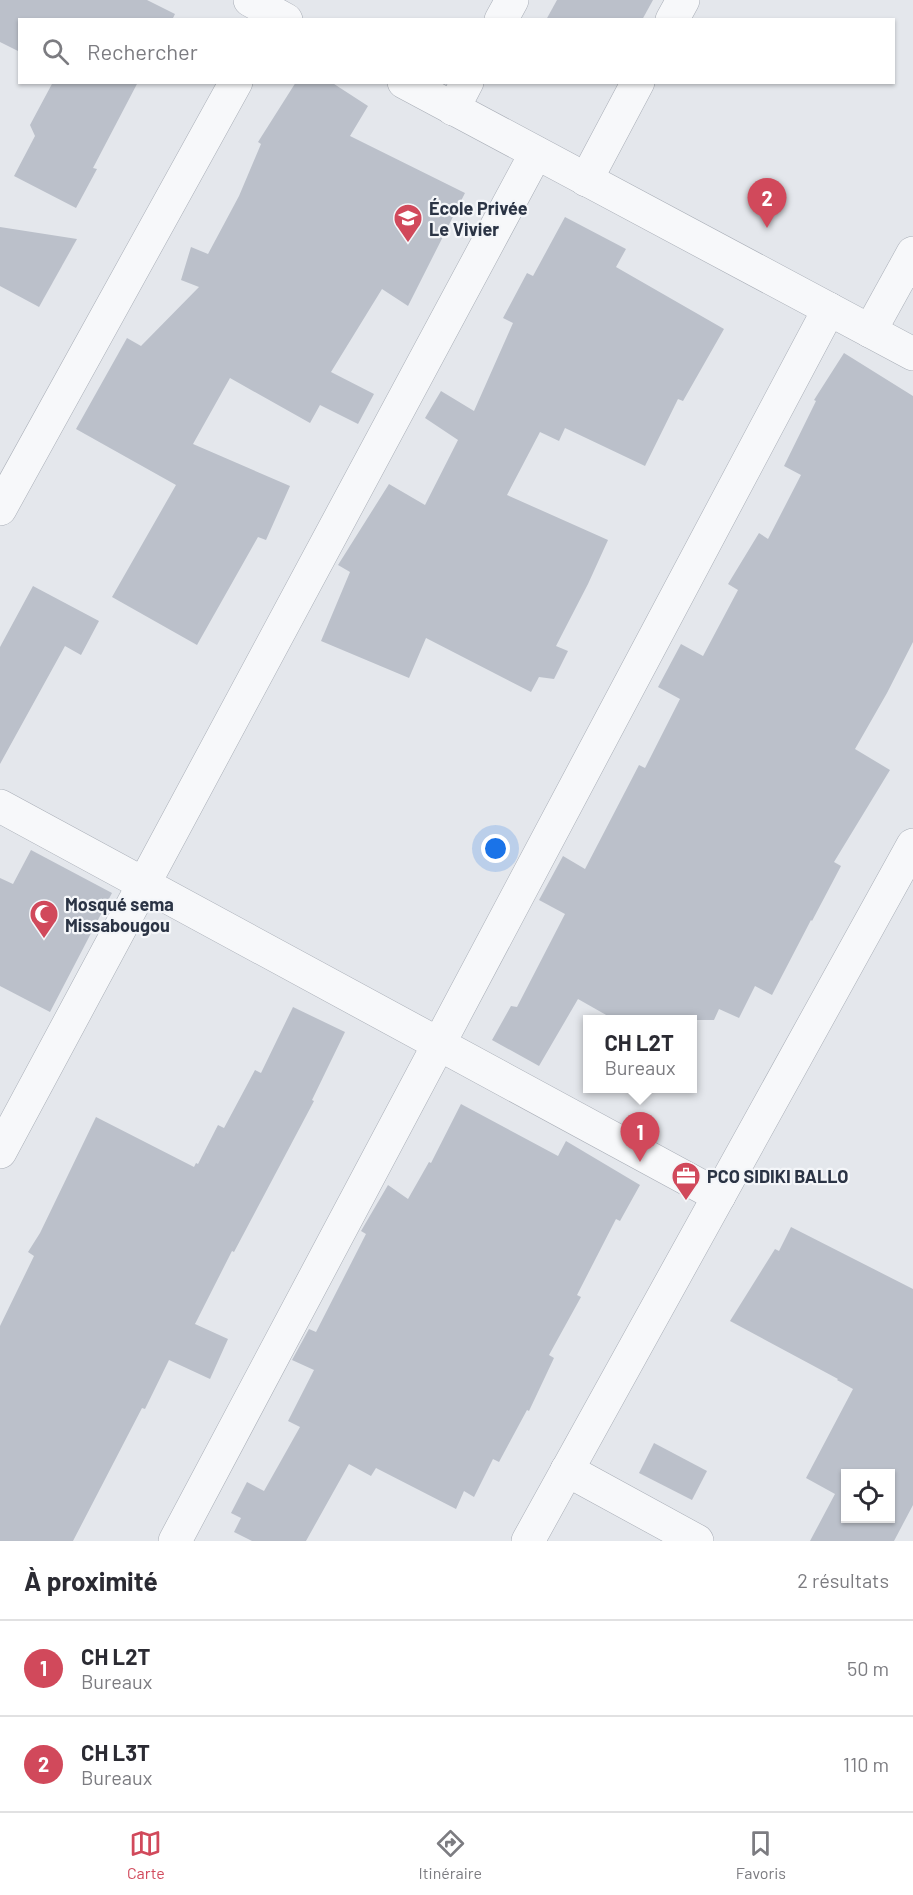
<!DOCTYPE html>
<html lang="fr">
<meta charset="utf-8">
<style>
:root{--surface:#fff;--page:#f2f2f3;--text:#2b2b33;--muted:#7c7c81;--line:#e1e1e2;--accent:#d1495b}
body{margin:0;font-family:Barlow,sans-serif;background:var(--page);color:var(--text)}
.controls{position:absolute;right:18px;bottom:18px;display:grid;overflow:hidden;border-radius:0px;box-shadow:0 2px 4px #0004}
.controls button{width:54px;height:54px;display:grid;place-items:center;padding:0;border:0;border-bottom:2px solid var(--line);background:var(--surface);color:var(--text);font:30px sans-serif}
.you{position:absolute;left:496px;top:849px;width:21px;height:21px;margin:-15px;border:4px solid #fff;border-radius:50%;background:#1a73e8;box-shadow:0 0 0 9px #1a73e833}
.badge{display:grid;place-items:center;width:39px;height:39px;border-radius:50%;background:var(--accent);color:#fff;font-size:20px;font-weight:700}
.pin{position:absolute;translate:-50% -50px;filter:drop-shadow(0 2px 3px #0008)}
.pin::after{content:'';position:absolute;top:32px;width:21px;height:18px;background:inherit;clip-path:polygon(0 0,100% 0,50% 100%)}
.popup{position:absolute;left:583px;top:1015px;width:114px;height:78px;box-sizing:border-box;display:grid;place-content:center;border-radius:0px;background:var(--surface);filter:drop-shadow(0 2px 4px #0005);font-size:20px;white-space:nowrap;color:var(--muted)}
.popup b{font-size:22px;color:var(--text)}
.popup::after{content:'';position:absolute;left:50%;top:100%;margin-left:-12px;border:12px solid transparent;border-top-color:var(--surface)}
.list{margin:0;padding:0;list-style:none}
h2{display:flex;justify-content:space-between;align-items:center;height:78px;margin:0;padding:0 24px;font-size:26px}
h2 small{font-size:20px;font-weight:400;color:var(--muted)}
.list li{display:grid;grid-template-columns:39px 1fr auto;gap:18px;align-items:center;box-sizing:border-box;height:96px;padding:0 24px;border-top:2px solid var(--line)}
.list b{display:block;font-size:22px;white-space:nowrap}
.list p{margin:0;font-size:20px;white-space:nowrap;color:var(--muted)}
.list em{font-size:20px;font-style:normal;color:var(--muted)}
.icon{flex:none;width:33px;height:33px;fill:none;stroke:currentColor;stroke-width:2;stroke-linecap:round;stroke-linejoin:round}
.map{position:relative;flex:none;width:913px;height:1541px;overflow:hidden}
.search{position:absolute;background:var(--surface);box-shadow:0 2px 4px #0004;left:18px;right:18px;top:18px;height:66px;display:flex;align-items:center;gap:15px;box-sizing:border-box;padding:0 21px;border-radius:0px;color:var(--muted);font-size:22px}
.sheet{height:270px;background:var(--surface)}
nav{display:flex;justify-content:space-around;align-items:center;box-sizing:border-box;height:84px;border-top:2px solid var(--line);background:var(--surface);font-size:16px;color:var(--muted)}
nav a{display:grid;justify-items:center;gap:3px}
nav .on{color:var(--accent)}
.map>svg:first-child{display:block}
</style>
<div class="map">
<svg width="913" height="1541" viewBox="0 0 913 1541">
<rect width="100%" height="100%" fill="#e4e7ec"/>
<!-- building -->
<g fill="#bbc0ca" fill-rule="evenodd">
<path d="M0,0h147l28,14 -3,6h-152v32l-20,-10z"/>
<path d="M557,0h96l-11,20h-96z"/>
<path d="M53,82h85l-45,86 4,1 -21,39 -62,-32 21,-40 -5,-11z"/>
<path d="M296,82h35l37,24 -18,30 115,57 -57,113 -26,-17 -51,83 43,22 -16,30 -38,-19 -10,18 -80,-45 -37,66 97,42 -24,54 -8,-3 -61,108 -85,-48 64,-112 -100,-56 51,-91 14,8 58,-59 -18,-7 10,-33 17,7 31,-58 22,-52 -3,-2z"/>
<path d="M565,217l61,32 -10,18 108,62 -41,72 -5,-2 -33,67 -80,-38 -6,13 -19,-9 -33,63 101,45 -20,44 -32,62 12,5 -14,28 -15,-2 -8,15 -105,-54 -17,40 -88,-37 29,-69 -12,-7 51,-81 36,21 33,-65 -33,-22 16,-27 33,20 39,-88 -10,-5 24,-45 6,3z"/>
<path d="M0,227l77,12 -38,68 -39,-21z"/>
<path d="M844,353l69,43v246l-26,51 -32,56 35,21 -56,92 7,4 -29,55 -1,-1 -39,75 -17,-9 -16,32 -20,-9 -5,11h-99l-37,-21 -39,67 -47,-26 19,-34 6,1 48,-93 -26,-14 24,-44 22,13 54,-104 6,3 35,-69 -22,-12 23,-43 22,12 35,-66 -10,-6 31,-51 9,6 33,-64 -17,-9 32,-65 -2,-1z"/>
<path d="M33,586l66,35 -18,34 -16,-9 -65,118v-117z"/>
<path d="M31,850l81,43 -62,119 -50,-26v-108l13,6z"/>
<path d="M293,1007l52,25 -33,68 2,1 -80,151 -2,-1 -37,73 33,15 -18,40 -41,-19 -24,49 -3,-1 -69,133h-73v-215l34,-70 -6,-4 12,-19 56,-116 98,50 2,-4 2,1 20,-39 6,3 31,-58 6,3z"/>
<path d="M461,1104l97,52 8,-15 74,44 -20,36 -4,-2 -39,76 4,2 -32,58 5,3 -25,53 -2,-1 -28,52 -6,-3 -19,38 -10,-6 -8,18 -80,-41 -5,8 -22,-12 -43,77h-54l-18,-9 7,-14 -10,-5 16,-31 17,9 36,-64 -12,-6 26,-51 -22,-10 17,-31 7,3 50,-98 -5,-3 27,-46 20,14 21,-37 2,1z"/>
<path d="M791,1227l122,62v216l-19,36h-84l25,-47 -29,-16 47,-89 -16,-9 1,-1 -108,-58 45,-72 4,2zM846,1473h45v45h-45z"/>
<path d="M654,1443l53,28 -15,29 -53,-27z"/>
</g>
<g fill="none" stroke-linecap="round" stroke-linejoin="round">
<!-- minor casing -->
<g stroke="#a9aeb7" stroke-width="34">
<g id="minor">
<path d="M250,0l36,20"/>
<path d="M501,20l11,-20"/>
<path d="M672,20l11,-20"/>
<path d="M404,82l509,272"/>
<path d="M453,109l14,-27"/>
<path d="M586,180l52,-98"/>
<path d="M870,331l43,-78"/>
<path d="M0,509l236,-427"/>
<path d="M0,806l719,390"/>
<path d="M0,1152l536,-999"/>
<path d="M567,1470l130,71"/>
<path d="M175,1541l654,-1232"/>
<path d="M528,1541l385,-696"/>
</g>
</g>
<!-- minor -->
<use href="#minor" stroke="#f7f8fa" stroke-width="33"/>
</g>
<!-- icons -->
<defs>
<g id="school-pin" transform="scale(1.5)"><path d="M0 17L-7.5 6A9.5 9.5 0 1 1 7.5 6Z" fill="#d1495b" stroke="#f4f6f9"/><path d="M0-5L7-2L0 1L-7-2ZM-4 1L0 2.5L4 1V4Q0 6-4 4Z" fill="#fff"/></g>
<g id="mosque-pin" transform="scale(1.5)"><path d="M0 17L-7.5 6A9.5 9.5 0 1 1 7.5 6Z" fill="#d1495b" stroke="#f4f6f9"/><path d="M3.5-4.9A6 6 0 1 0 3.5 4.9A5 5 0 1 1 3.5-4.9Z" fill="#fff"/></g>
<g id="office-pin" transform="scale(1.5)"><path d="M0 17L-7.5 6A9.5 9.5 0 1 1 7.5 6Z" fill="#d1495b" stroke="#f4f6f9"/><path d="M-6-3h4V-5.5h4V-3h4V5H-6ZM-1-4.5V-3h2v-1.5ZM-6 0V1H6V0Z" fill="#fff"/></g>
</defs>
<g fill-rule="evenodd">
<use href="#school-pin" x="408" y="218"/>
<use href="#mosque-pin" x="44" y="914"/>
<use href="#office-pin" x="686" y="1176"/>
</g>
<g text-anchor="middle" dominant-baseline="central" stroke-width="4.5" stroke-linejoin="round" paint-order="stroke">
<!-- poi labels -->
<g font-size="18" font-weight="bold" fill="#2b3445" stroke="#f4f6f9" text-anchor="start">
<text x="429" y="208">École Privée<tspan x="429" dy="21">Le Vivier</tspan></text>
<text x="65" y="904">Mosqué sema<tspan x="65" dy="21">Missabougou</tspan></text>
<text x="707" y="1176">PCO SIDIKI BALLO</text>
</g>
</g>
</svg>
<div class="controls">
<button><svg class="icon" aria-label="locate" viewBox="0 0 24 24"><circle cx="12" cy="12" r="6"/><path d="M12 2v4M12 18v4M2 12h4M18 12h4"/></svg></button>
</div>
<div class="you"></div>
<div class="pin badge" style="left:640px;top:1162px">1</div>
<div class="popup"><b>CH L2T</b>Bureaux</div>
<div class="pin badge" style="left:767px;top:228px">2</div>
<div class="search"><svg class="icon" aria-label="search" viewBox="0 0 24 24"><circle cx="10" cy="10" r="6"/><path d="M15 15l6 6"/></svg>Rechercher</div>
</div>
<section class="sheet">
<h2>À proximité<small>2 résultats</small></h2>
<ul class="list">
<li><span class="badge">1</span><div><b>CH L2T</b><p>Bureaux</p></div><em>50 m</em></li>
<li><span class="badge">2</span><div><b>CH L3T</b><p>Bureaux</p></div><em>110 m</em></li>
</ul>
</section>
<nav>
<a class="on"><svg class="icon" aria-label="map" viewBox="0 0 24 24"><path d="M3 6l6-2 6 2 6-2v14l-6 2-6-2-6 2zM9 4v14M15 6v14"/></svg>Carte</a>
<a><svg class="icon" aria-label="directions" viewBox="0 0 24 24"><path d="M12 3l9 9-9 9-9-9zM9 14v-3h6M13 9l2 2-2 2"/></svg>Itinéraire</a>
<a><svg class="icon" aria-label="saved" viewBox="0 0 24 24"><path d="M7 4h10v16l-5-4-5 4z"/></svg>Favoris</a>
</nav>
